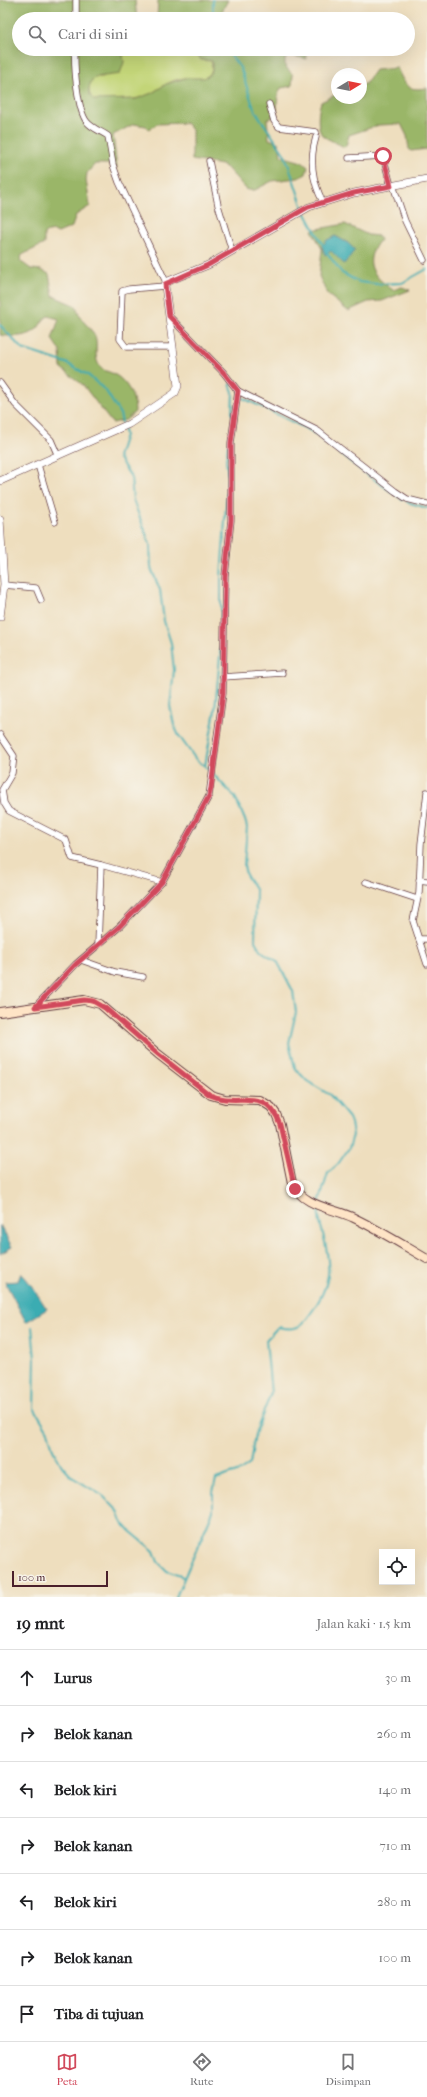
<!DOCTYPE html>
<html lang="id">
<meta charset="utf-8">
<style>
:root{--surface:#fff;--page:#f6f6f6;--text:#202124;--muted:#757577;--line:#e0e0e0;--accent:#d1495b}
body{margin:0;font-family:"IM FELL French Canon",serif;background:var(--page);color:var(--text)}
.controls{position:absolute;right:12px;bottom:12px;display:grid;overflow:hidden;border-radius:0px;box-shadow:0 4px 16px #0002}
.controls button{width:36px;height:36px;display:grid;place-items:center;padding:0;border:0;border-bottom:1px solid var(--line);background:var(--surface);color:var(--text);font:20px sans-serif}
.compass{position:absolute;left:331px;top:68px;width:36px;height:36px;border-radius:50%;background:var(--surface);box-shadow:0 4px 16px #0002;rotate:80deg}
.scale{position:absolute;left:12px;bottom:10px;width:96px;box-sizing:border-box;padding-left:4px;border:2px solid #4a1f2b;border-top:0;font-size:11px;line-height:14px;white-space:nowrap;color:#4a1f2b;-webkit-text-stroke:3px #f7f3e8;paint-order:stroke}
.stop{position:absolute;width:12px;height:12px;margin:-9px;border:3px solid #d1495b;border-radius:50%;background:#fff}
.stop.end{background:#d1495b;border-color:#fff;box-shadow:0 1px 4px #0008}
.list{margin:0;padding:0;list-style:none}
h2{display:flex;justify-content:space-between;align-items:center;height:52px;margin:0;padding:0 16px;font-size:17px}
h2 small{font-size:13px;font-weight:400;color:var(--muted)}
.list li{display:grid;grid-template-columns:26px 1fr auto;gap:12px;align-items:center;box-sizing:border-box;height:56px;padding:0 16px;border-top:1px solid var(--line)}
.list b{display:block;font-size:15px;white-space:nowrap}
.list em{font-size:13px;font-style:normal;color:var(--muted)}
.icon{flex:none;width:22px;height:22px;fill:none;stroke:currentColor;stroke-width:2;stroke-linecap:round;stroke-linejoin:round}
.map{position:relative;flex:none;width:427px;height:1597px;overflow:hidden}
.search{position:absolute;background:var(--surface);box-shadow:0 4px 16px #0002;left:12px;right:12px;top:12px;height:44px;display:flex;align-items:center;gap:10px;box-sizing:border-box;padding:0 14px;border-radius:22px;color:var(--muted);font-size:15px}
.sheet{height:444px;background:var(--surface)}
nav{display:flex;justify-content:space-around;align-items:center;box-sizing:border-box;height:56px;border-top:1px solid var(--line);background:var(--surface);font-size:11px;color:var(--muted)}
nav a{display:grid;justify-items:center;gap:2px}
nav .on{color:var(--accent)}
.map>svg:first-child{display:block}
</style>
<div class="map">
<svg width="427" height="1597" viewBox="0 0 427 1597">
<rect width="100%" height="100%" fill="#f7f3e8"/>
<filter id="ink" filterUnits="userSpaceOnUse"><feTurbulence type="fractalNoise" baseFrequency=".025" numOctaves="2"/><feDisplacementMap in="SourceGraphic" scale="8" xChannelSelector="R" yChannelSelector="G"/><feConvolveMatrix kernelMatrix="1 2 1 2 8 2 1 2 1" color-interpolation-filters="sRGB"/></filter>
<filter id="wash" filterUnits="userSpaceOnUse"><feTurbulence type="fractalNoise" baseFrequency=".012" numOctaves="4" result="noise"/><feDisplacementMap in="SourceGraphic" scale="16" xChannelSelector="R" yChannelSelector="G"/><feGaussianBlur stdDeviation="0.9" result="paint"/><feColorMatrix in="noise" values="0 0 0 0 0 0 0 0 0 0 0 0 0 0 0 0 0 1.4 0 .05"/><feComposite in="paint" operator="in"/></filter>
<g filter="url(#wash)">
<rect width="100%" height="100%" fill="#eedebe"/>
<!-- green -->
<path fill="#c3d578" stroke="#867a52" d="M122,49h77l-1,6 14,6c0,5 1,11 -3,14 -7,7 -16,3 -24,3 -13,1 -23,9 -33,15 -15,9 -41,8 -58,7 -7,-6 -6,-12 -2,-20l4,-3h7l20,-20z"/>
<!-- forest -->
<g fill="#9ab668" stroke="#726a4a" fill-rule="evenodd">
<path d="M0,0h135l2,19h-118v30h103l2,13 -4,12 -23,3 -5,3c-4,8 -5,14 2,20l42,-1 16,-6 14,-9 19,-6h18l5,-2 4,-5v-10l-11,-1 -3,-5 1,-6h106l2,10 -19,-4 -3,5v6l8,9 -1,11 -11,2c-5,7 -3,19 -5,28l-9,3 2,20 10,4 2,13 21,6 6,5 -2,7 -8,4 -26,3 -17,9h-8l-20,-22 -5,-3 -30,-5v-30l-6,-7 -29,1 -8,6 -3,-4 -12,-2 -21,11 4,33 -10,-4h-12l-8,9 -1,7 4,26 -14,9 -4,12 -14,6 -4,-2 -10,2v11l-22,11 -2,6 11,8 10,1 8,4 4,22 23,10c5,17 10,16 18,28 6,10 -3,24 8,35 3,2 8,3 12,5 14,8 21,23 21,38l-9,8 -13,3 -2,-1 -28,-37 -22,-17 -1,-17 -8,-12 7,-20 -11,-3c-5,3 -7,8 -10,12 -9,10 -26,9 -38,7z"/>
<path d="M158,0h70l-10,19h-61z"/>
<path d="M397,68c9,18 9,23 30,20v61l-16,2 -2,-2 -2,-13 -6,-12 -22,1 -30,10 -3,11 -2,1c-7,-4 -15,-7 -21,-11 -7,-6 -5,-26 -2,-34l16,-8v4h24v-13l4,-1 10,-14z"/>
<path d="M345,224l23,11 10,1 2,4c-18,22 -8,36 13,50l9,-3 8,3 -28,11 -14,1 -20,9 -21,-17 -8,-18 3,-27 -10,-19zM335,236l13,7 -4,21 -13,-13z"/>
</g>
<!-- water -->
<g fill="#3aacb2" stroke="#42666e">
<path d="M335,236l13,7 7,7 -11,14 -13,-13 -6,4 -3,-9 5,-6z"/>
<path d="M0,1225l12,22 -12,7z"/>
<path d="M21,1273c8,7 19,26 26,36l-21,13 -21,-40 13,-1z"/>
</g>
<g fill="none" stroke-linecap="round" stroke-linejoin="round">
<!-- stream -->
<g stroke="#3aacb2" stroke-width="2">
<path d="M213,19v-19"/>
<path d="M226,49l15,20 13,40 31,46 18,53"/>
<path d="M305,212l19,35"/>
<path d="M327,253l15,20 17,9 17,2 26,-1 25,-14"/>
<path d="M0,325l22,24 44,14 22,12 18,16 14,23 5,21 -7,22 13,20 2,23 17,44 1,24 9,22 4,31 7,22 3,27 -4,36 4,19 5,11 18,25 8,5 30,31 10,23 2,7 -3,39 2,9 10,16 -1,50 6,10 16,10 16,30 3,21 -7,31 6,25 12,13 23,14 19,23 2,5 2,12 -4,13 -11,16 -10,9 -9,30"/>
<path d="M230,384l3,8 -1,23"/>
<path d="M243,398l68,33 54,42 38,27"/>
<path d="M407,502l20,6"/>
<path d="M205,766l10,-56 6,-65v-67l7,-101 -2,-17 3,-21"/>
<path d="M32,1327l3,32 -1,49 14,23 5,19 9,16 10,11 31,19 15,15 4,11 8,9 24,20 4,11 9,9 16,6"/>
<path d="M176,1597l37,-86v-19l3,-13 24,-8 10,-7 5,-30 16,-41 -5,-53 12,-13c18,4 23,1 33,-14 20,-28 21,-45 12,-79 -2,-9 -6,-17 -4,-27"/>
</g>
</g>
</g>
<g filter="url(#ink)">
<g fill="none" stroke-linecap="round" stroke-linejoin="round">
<!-- minor casing -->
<g stroke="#633c41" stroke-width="7">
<g id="minor">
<path d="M76,19v-19"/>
<path d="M75,49c-1,16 2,61 12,73 6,7 14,9 21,14l5,29 6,17 47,100"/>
<path d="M269,104l5,17 5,6 37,5"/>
<path d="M316,137c-7,23 -4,44 7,65"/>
<path d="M349,158l34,-2 8,30"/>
<path d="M209,161l9,44 14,46"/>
<path d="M393,185l12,36 19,39"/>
<path d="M165,286l-36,3 -7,2 -2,48 6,8h46"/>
<path d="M169,316l55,57 14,18 80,40 77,60 12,8 20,5"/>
<path d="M0,383l15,21 36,36 7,16"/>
<path d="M38,465l17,57"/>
<path d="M4,585l32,3 5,12"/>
<path d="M223,677l59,-4"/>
<path d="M0,735l14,21 -2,17 -10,17 2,13 5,8 57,29 6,18 29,7 -3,80"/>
<path d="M427,792l-6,52 -2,49 -6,28 14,43"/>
<path d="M101,865l61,17"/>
<path d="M419,880l8,1"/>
<path d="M366,882l51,17"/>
<path d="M419,939h8"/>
<path d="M81,960l34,12 28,5"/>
<path d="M36,1006l40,-42 43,-37 43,-45 47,-86 14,-103 2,-117 6,-56v-77l7,-52"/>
</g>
</g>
<!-- tertiary casing -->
<g stroke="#633c41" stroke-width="8">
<g id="tertiary">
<path d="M0,481l129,-57 46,-31 3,-7 -13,-100 1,-4 42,-17 101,-58 45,-14 73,-14"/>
<path d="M0,519l4,66 -4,32"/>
</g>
</g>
<!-- secondary casing -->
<g stroke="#633c41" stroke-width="10">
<path id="secondary" d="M0,1012l84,-12 16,4 58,50 53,41 14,4 35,1 11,7 5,7 4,10 12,59c11,24 42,25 62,35 25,12 49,27 73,41"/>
</g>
<!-- minor -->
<use href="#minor" stroke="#fff" stroke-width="5.5"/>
<!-- tertiary -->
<use href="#tertiary" stroke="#fff" stroke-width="7"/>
<!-- secondary -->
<use href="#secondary" stroke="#fee4c6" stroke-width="8"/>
</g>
</g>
<g fill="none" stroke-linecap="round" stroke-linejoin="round" filter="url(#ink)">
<!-- route -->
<path stroke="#d1495b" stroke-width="5" d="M295,1189l-15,-65c-15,-40 -42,-16 -70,-29l-52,-41 -53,-46 -12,-7 -9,-1 -49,7 41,-43 43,-37 43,-45 47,-86 2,-8 12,-95 2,-117 6,-56v-77l7,-52 -14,-18 -55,-57 -4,-32 43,-19 100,-58 46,-14 37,-7 -8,-30"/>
</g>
</svg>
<div class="controls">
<button><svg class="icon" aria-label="locate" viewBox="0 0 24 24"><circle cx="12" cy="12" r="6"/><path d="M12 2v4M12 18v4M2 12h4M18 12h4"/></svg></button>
</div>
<svg class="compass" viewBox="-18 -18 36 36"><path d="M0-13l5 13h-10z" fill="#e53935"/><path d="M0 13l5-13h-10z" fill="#757577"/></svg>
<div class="scale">100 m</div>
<div class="stop" style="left:383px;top:156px"></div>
<div class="stop end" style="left:295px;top:1189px"></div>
<div class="search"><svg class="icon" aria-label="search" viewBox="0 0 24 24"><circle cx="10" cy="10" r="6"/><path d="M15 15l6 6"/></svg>Cari di sini</div>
</div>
<section class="sheet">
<h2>19 mnt<small>Jalan kaki · 1.5 km</small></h2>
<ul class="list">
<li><svg class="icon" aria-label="ahead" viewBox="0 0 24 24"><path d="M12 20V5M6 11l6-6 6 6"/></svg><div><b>Lurus</b></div><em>30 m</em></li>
<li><svg class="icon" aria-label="right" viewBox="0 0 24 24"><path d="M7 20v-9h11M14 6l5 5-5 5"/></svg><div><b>Belok kanan</b></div><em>260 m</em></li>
<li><svg class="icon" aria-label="left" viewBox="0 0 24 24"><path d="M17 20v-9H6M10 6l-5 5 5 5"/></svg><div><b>Belok kiri</b></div><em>140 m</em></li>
<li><svg class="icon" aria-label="right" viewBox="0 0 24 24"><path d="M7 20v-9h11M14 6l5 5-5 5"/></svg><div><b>Belok kanan</b></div><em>710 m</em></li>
<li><svg class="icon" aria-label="left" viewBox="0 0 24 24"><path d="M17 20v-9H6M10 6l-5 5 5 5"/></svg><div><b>Belok kiri</b></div><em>280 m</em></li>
<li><svg class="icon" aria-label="right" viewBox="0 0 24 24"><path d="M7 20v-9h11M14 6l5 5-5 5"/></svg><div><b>Belok kanan</b></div><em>100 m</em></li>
<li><svg class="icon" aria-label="arrive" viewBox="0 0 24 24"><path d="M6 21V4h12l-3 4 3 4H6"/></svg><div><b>Tiba di tujuan</b></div></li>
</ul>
</section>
<nav>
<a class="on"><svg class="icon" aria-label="map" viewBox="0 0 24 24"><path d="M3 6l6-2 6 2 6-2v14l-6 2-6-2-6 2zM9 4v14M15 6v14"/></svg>Peta</a>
<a><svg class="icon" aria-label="directions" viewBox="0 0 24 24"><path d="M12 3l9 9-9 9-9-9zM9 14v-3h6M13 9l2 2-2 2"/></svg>Rute</a>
<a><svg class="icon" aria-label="saved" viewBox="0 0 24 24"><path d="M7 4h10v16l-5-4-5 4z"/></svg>Disimpan</a>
</nav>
